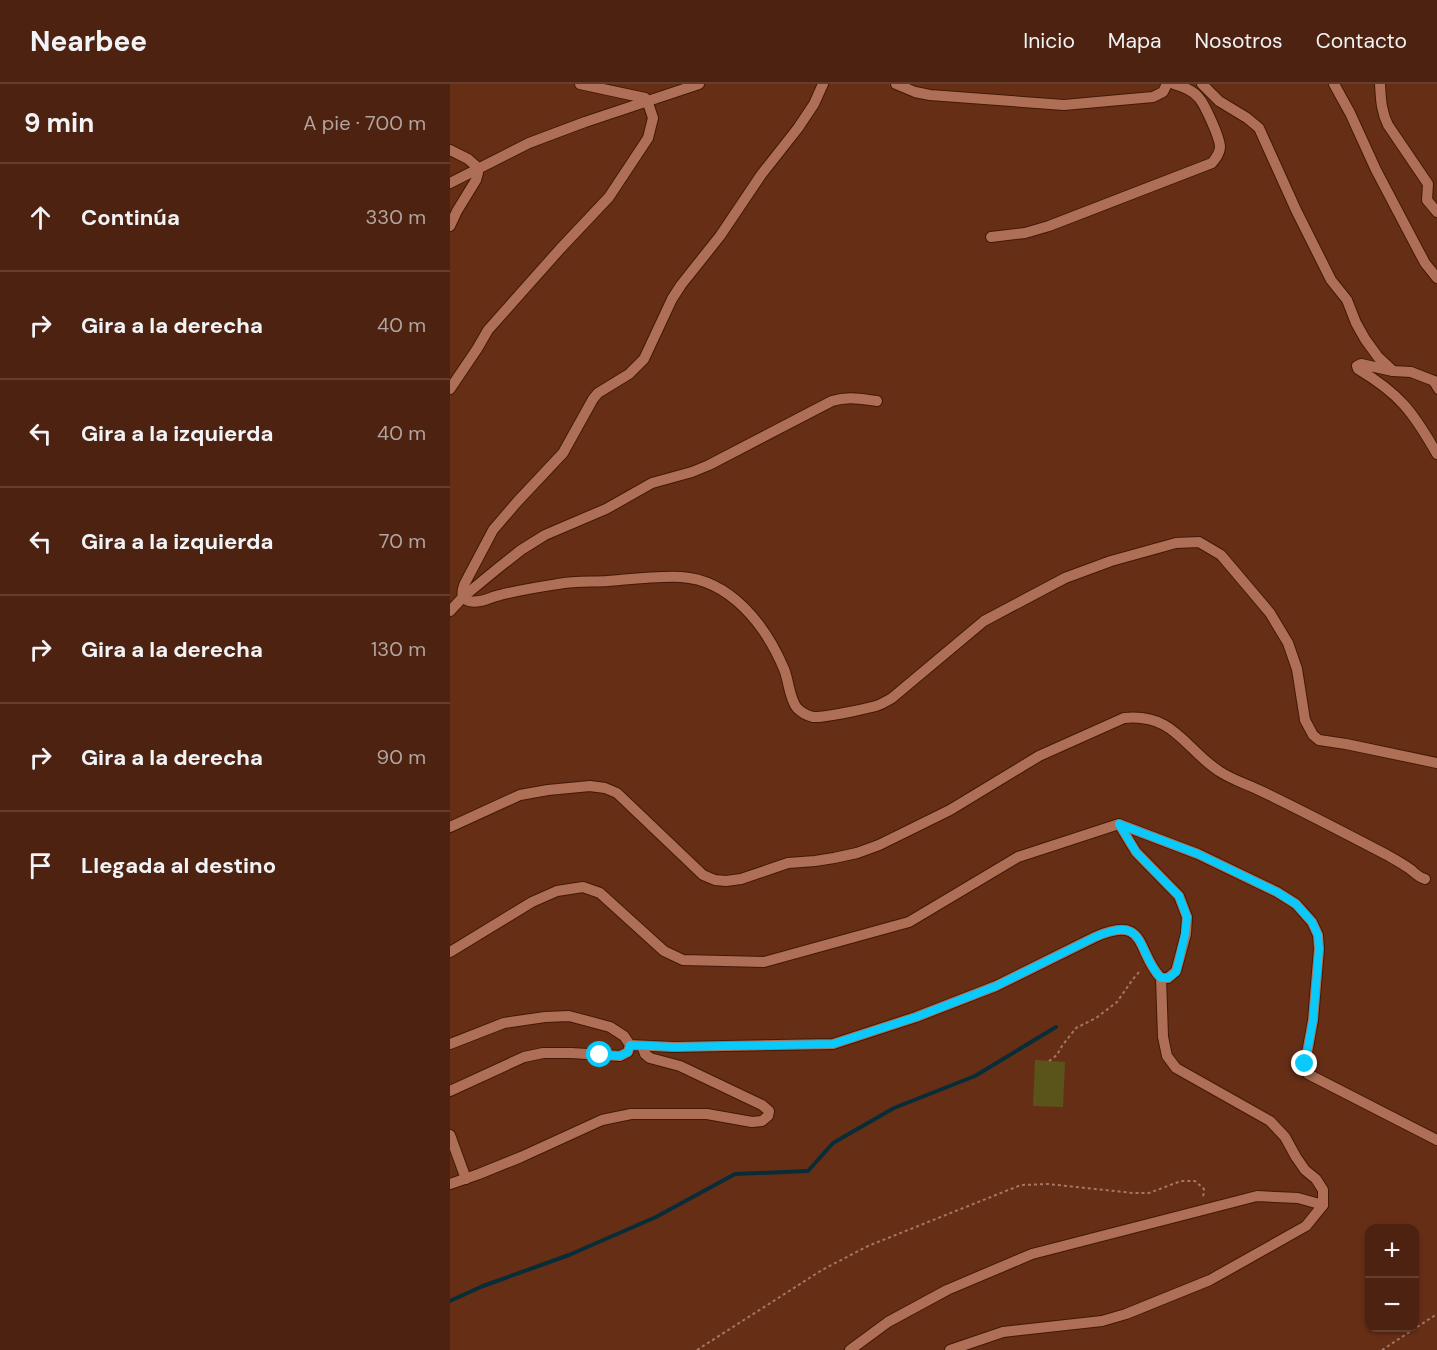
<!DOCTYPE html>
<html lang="es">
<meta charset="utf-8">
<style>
:root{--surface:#4d2210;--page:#572f1e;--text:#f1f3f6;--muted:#b3a49f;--line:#643f30}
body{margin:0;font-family:"DM Sans",sans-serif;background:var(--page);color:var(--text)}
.controls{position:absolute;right:18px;bottom:18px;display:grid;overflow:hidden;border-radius:12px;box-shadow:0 2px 4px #0004}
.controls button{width:54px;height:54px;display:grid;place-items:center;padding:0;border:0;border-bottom:2px solid var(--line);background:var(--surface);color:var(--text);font:30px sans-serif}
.stop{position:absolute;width:18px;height:18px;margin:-14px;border:4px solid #09cafa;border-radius:50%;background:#fff}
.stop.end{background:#09cafa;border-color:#fff;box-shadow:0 2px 6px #0008}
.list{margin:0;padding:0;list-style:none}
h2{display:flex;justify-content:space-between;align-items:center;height:78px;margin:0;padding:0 24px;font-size:26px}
h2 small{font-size:20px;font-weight:400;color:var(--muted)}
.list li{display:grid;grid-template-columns:39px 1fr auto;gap:18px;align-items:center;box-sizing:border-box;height:108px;padding:0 24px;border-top:2px solid var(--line)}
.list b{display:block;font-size:22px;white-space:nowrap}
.list em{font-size:20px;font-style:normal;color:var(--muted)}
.icon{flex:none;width:33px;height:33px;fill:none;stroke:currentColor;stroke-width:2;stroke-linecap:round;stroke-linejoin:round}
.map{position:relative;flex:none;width:987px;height:1266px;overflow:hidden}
header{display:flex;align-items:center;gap:36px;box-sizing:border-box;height:84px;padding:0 30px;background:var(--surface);border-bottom:2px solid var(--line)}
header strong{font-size:28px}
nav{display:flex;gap:33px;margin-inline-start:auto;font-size:21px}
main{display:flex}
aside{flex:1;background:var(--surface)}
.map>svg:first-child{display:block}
</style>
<header>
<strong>Nearbee</strong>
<nav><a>Inicio</a><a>Mapa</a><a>Nosotros</a><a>Contacto</a></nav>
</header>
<main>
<aside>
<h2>9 min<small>A pie · 700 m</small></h2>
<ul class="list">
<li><svg class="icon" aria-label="ahead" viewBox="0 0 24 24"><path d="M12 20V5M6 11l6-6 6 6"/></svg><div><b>Continúa</b></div><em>330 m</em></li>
<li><svg class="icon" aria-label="right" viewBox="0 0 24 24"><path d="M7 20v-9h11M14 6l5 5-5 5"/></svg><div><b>Gira a la derecha</b></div><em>40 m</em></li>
<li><svg class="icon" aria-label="left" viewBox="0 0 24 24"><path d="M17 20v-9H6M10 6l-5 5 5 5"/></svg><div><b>Gira a la izquierda</b></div><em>40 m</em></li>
<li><svg class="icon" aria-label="left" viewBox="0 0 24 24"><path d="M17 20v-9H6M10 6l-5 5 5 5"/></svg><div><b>Gira a la izquierda</b></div><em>70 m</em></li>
<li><svg class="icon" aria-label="right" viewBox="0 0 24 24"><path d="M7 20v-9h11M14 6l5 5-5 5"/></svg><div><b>Gira a la derecha</b></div><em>130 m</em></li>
<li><svg class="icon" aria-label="right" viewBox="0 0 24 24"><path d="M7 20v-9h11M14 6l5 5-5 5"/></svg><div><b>Gira a la derecha</b></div><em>90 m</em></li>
<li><svg class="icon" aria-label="arrive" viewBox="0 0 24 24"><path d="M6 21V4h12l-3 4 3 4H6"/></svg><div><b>Llegada al destino</b></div></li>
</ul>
</aside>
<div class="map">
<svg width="987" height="1266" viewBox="0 0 987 1266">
<rect width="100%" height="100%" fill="#672e16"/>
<!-- green -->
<path fill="#5b541a" d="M585,976l30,2 -2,45 -30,-1z"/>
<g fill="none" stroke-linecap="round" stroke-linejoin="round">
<!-- stream -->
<path stroke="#082d38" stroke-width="4" d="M0,1217l33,-15 86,-31 87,-38 79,-43 73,-3 25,-28 61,-35 81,-32 81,-49"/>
<!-- lane casing -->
<g stroke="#431906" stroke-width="7">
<path id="lane" d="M980,296l7,11"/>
</g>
<!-- street casing -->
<g stroke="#431906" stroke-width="12">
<g id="street">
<path d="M373,0l-9,20 -16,24 -37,47 -41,61 -39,49 -9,14 -28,60 -15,15 -31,19 -5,6 -30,54 -46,49 -24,28 -28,53c-3,7 -5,16 4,18 11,3 21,-4 31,-6 19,-5 39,-8 58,-11 17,-3 34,-2 50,-3 24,-2 49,-5 73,-4 50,3 85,49 103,92 5,12 5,29 13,39 4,4 11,8 16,9 10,1 52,-8 63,-11 6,-2 11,-5 16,-8l92,-77 81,-43 46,-17 65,-18 23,-1 22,13 49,58 18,30 9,26 8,51 8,15 6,5 27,4 91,19"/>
<path d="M446,0l19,8 15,3 134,10 89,-8 10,-5 4,-8"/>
<path d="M752,0l17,17 28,17 12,10 37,82 35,70 16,20 9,23 9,16 13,18 15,14"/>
<path d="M884,0l16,29 26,57 41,78 8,15 12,15"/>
<path d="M930,0c1,15 1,27 8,41l40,59 -1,16 10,12"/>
<path d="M0,66l18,9 8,7 2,7 -2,7 -19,31 -7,15"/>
<path d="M0,99l79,-40 56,-21 114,-38"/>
<path d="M541,153l34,-4 24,-7 163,-63c4,-5 8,-10 8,-16 0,-9 -15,-42 -21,-49 -6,-8 -16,-11 -25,-14"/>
<path d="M987,298l-26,-10 -18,-1 -32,-7 -4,2 1,3c42,25 55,43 79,85"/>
<path d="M0,305l27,-40 11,-19 72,-81 49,-52 39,-59 5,-20 -6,-18 -2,-2 -65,-14"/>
<path d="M0,527l13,-14 34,-28 24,-19 24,-15 61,-26 46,-26 40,-11 17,-7 123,-64c16,-5 29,-2 45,0"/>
<path d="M0,743l70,-32 28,-5 42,-4 15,2 12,5 86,82 12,5 11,1 15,-2 47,-16 27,-2 19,-3 23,-5 22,-8 71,-35 89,-54 85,-38c50,-5 60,30 95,53 13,9 28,13 42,20 42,20 84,42 126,64 7,4 16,9 23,14 5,4 8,8 15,10"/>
<path d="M0,868l82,-50 25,-11 26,-4 17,6 64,58 19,9 81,2 145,-40 109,-65 101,-33 79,30 79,38 19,12 16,18 6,13 1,14 -6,71 -8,44 3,10 129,66"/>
<path d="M0,960l54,-21 41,-6 24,-1 41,11 14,9 6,9 -2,7 -8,4 -49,-3h-28l-19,4 -74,34"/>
<path d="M180,961l44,2 159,-3 83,-27 80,-31 99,-49c53,-24 41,16 66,41h7l8,-7 3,-11 7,-26 1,-17 -8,-21 -43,-44 -17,-28"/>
<path d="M0,1051l16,44"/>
<path d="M0,1100l29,-10 42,-17 81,-37 29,-6h76l45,8 10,-1 6,-5 1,-5 -7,-6 -82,-39 -30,-8 -5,-4 -3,-8"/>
<path d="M400,1266l38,-28 59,-32 85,-36 225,-58 41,2 25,7"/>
<path d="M500,1266l53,-18 99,-11 24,-7 84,-34 96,-54 17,-21v-15l-7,-11 -11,-9 -9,-13 -11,-20 -15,-16 -94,-53 -9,-12 -4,-19 -2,-59"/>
</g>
</g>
<!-- path -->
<g stroke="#a57663" stroke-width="2" stroke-dasharray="3 3" stroke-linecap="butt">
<path d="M599,977l8,-6 5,-9 14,-18 20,-10 21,-16 16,-23 8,-9"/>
<path d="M247,1266l125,-80 46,-24 153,-61 27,-1 85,9h16l32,-12h14l9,8 -1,10"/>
<path d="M932,1266l55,-36"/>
</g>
<!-- lane -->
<use href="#lane" stroke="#ae6f56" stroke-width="5"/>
<!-- street -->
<use href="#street" stroke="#ae6f56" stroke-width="10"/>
</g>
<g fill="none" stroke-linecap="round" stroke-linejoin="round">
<!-- route -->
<path stroke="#09cafa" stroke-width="8" d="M150,971l20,1 8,-4 2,-7 44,2 159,-3 83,-27 80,-31 99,-49c53,-24 41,16 66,41h7l8,-6 3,-12 6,-26 2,-17 -8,-21 -43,-44 -17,-28 79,30 79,38 19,12 16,18 6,13 1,14 -6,71 -8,44"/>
</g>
</svg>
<div class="controls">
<button>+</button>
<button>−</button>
</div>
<div class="stop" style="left:150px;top:971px"></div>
<div class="stop end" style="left:855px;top:980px"></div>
</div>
</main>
